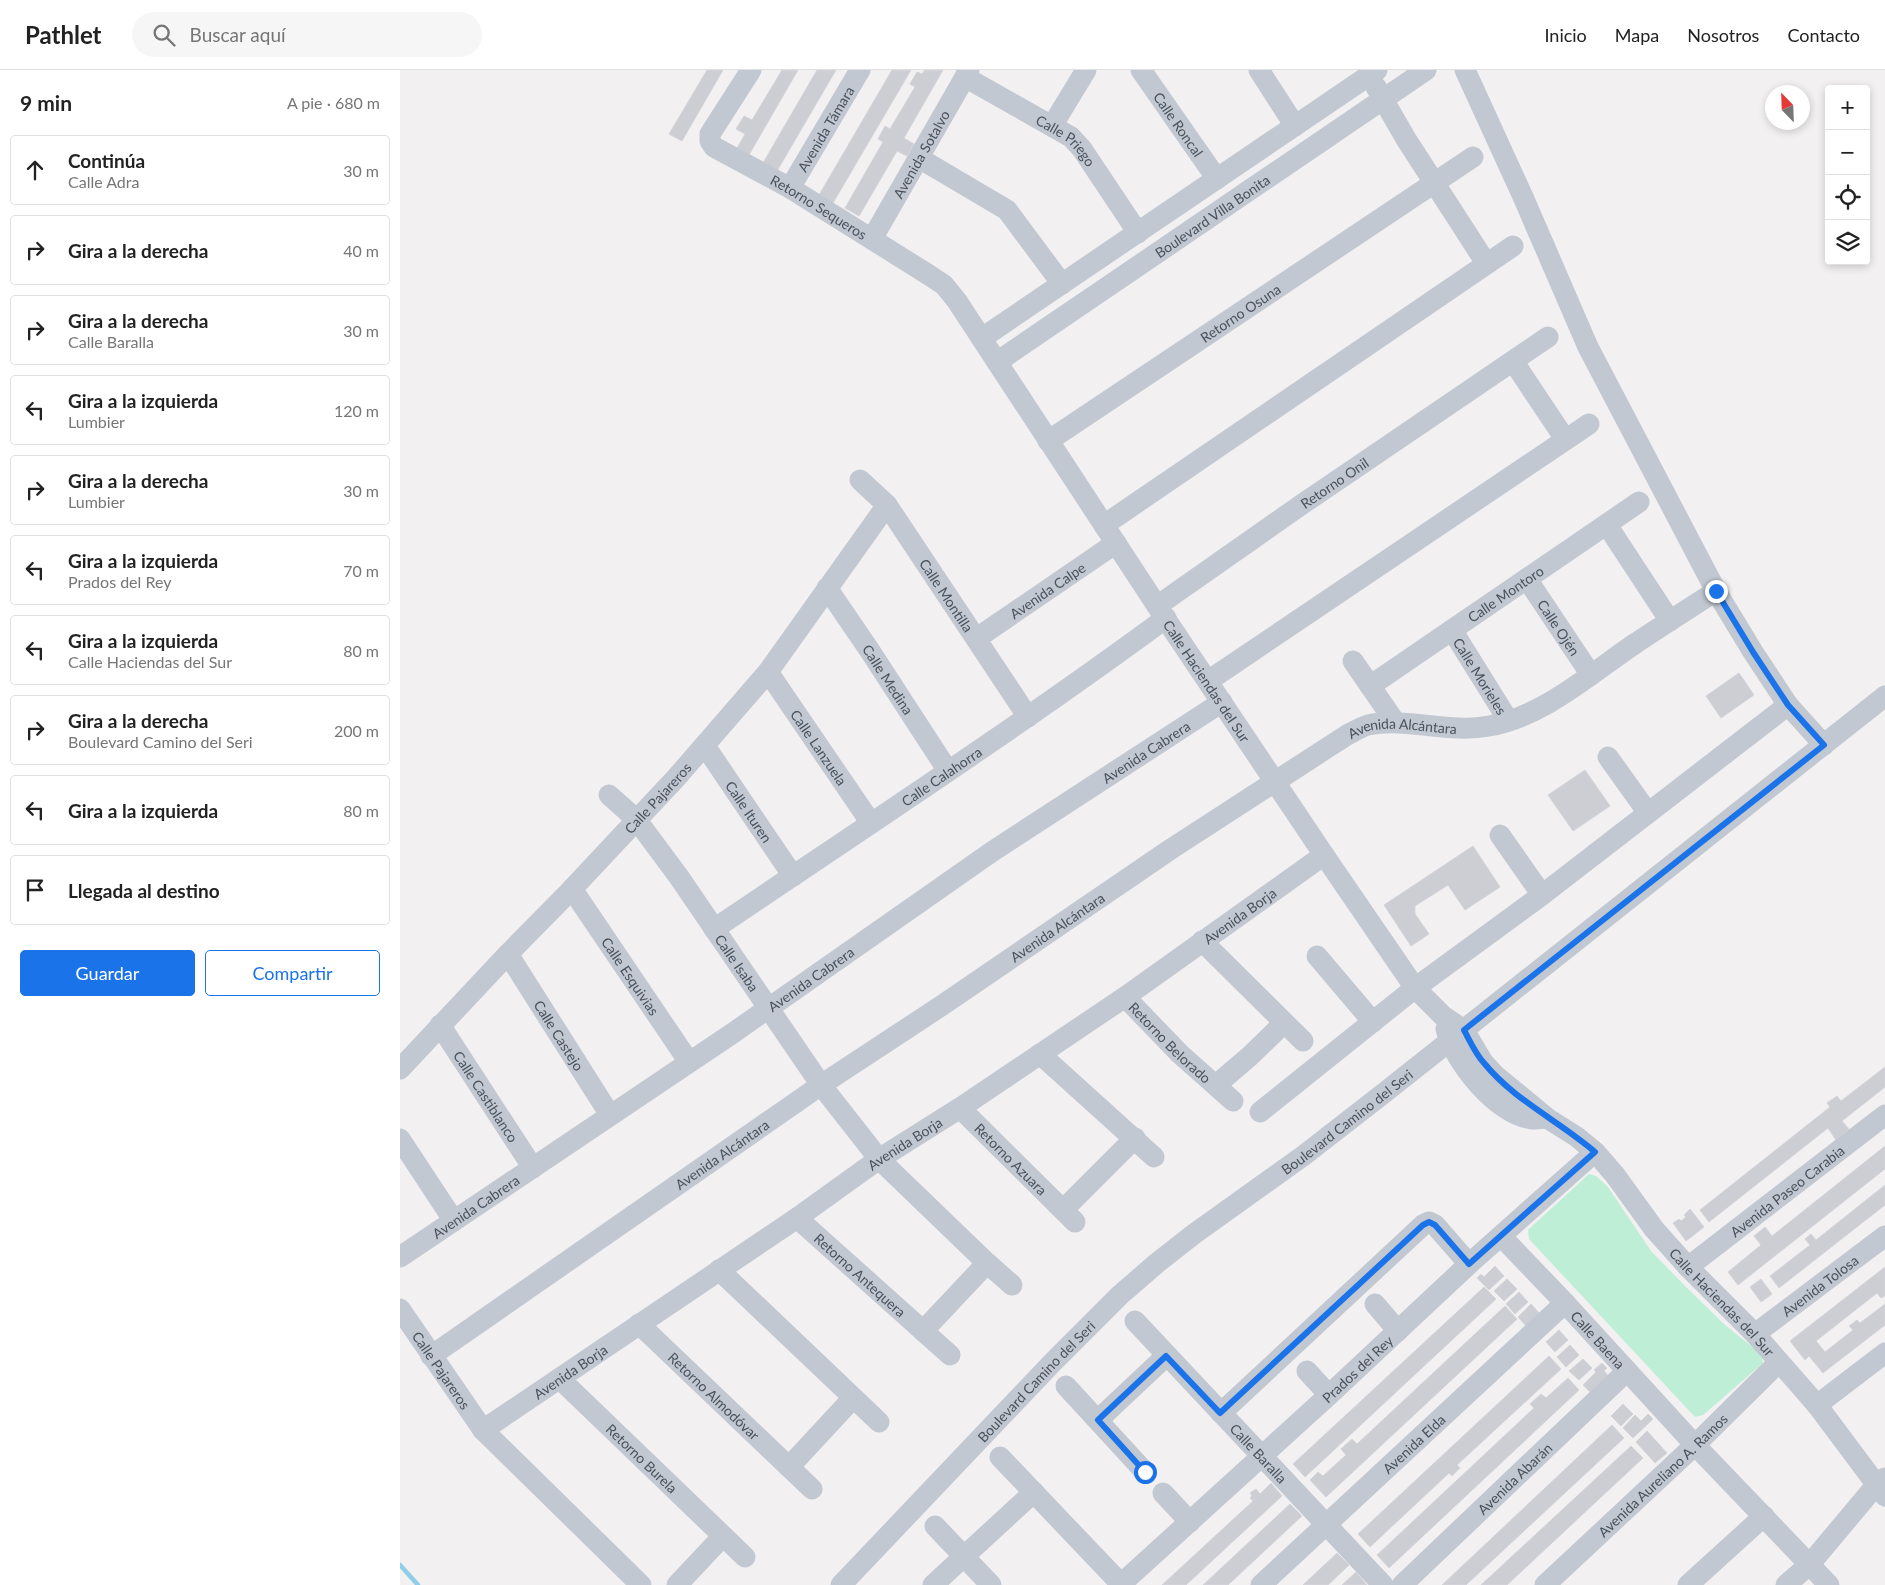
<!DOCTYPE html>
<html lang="es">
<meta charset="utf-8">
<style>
:root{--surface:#fff;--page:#f6f6f6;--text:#222;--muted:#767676;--line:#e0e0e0;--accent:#1a73e8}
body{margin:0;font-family:Lato,sans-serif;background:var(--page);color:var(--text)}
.controls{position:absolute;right:15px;top:15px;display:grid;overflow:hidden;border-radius:5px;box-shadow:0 2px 8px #0003}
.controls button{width:45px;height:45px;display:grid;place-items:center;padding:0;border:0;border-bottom:1px solid var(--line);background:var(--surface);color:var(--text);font:25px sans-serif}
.compass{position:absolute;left:1365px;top:15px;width:45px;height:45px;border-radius:50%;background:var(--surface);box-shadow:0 2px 8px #0003;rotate:337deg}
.stop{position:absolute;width:15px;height:15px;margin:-11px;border:4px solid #1a73e8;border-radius:50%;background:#fff}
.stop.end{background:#1a73e8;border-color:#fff;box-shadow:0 1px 5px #0008}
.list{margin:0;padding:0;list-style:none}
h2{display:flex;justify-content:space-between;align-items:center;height:65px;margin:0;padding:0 20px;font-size:21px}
h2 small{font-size:16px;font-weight:400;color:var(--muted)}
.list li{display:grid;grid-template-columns:32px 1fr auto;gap:15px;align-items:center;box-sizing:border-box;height:70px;margin:0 10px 10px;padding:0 10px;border:1px solid var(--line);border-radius:5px}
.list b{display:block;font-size:19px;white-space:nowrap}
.list p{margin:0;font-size:16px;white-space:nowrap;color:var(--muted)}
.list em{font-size:16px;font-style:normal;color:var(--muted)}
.actions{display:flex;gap:10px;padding:15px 20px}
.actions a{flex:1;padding:11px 0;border:1px solid var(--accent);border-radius:5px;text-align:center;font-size:18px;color:var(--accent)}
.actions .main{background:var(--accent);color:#fff}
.icon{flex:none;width:28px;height:28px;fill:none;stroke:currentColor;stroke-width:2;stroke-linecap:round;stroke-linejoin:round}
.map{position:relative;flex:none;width:1485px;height:1515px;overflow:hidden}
header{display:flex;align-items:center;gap:30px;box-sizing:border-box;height:70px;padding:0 25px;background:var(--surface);border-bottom:1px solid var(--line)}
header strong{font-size:24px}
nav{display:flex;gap:28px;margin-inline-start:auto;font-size:18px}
.search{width:350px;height:45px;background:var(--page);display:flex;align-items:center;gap:12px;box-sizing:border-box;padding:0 18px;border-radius:28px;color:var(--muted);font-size:19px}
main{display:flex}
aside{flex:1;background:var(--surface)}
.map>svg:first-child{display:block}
</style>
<header>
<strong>Pathlet</strong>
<div class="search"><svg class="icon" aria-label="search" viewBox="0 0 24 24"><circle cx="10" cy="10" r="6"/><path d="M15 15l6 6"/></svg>Buscar aquí</div>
<nav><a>Inicio</a><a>Mapa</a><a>Nosotros</a><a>Contacto</a></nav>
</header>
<main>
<aside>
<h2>9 min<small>A pie · 680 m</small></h2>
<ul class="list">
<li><svg class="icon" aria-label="ahead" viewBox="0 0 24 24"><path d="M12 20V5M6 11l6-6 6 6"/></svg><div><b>Continúa</b><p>Calle Adra</p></div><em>30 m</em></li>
<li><svg class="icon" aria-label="right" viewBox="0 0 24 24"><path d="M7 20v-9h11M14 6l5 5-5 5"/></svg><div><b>Gira a la derecha</b></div><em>40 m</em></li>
<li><svg class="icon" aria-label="right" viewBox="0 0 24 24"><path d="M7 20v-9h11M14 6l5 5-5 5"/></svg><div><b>Gira a la derecha</b><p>Calle Baralla</p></div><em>30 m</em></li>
<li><svg class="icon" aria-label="left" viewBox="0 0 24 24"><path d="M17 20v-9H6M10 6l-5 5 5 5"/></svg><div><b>Gira a la izquierda</b><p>Lumbier</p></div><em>120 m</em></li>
<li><svg class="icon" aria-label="right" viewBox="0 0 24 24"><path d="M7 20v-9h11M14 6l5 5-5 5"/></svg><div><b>Gira a la derecha</b><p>Lumbier</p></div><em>30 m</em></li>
<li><svg class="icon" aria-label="left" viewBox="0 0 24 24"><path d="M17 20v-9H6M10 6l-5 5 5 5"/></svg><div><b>Gira a la izquierda</b><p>Prados del Rey</p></div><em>70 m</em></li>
<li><svg class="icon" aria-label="left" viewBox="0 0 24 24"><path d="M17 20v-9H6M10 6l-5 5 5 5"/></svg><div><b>Gira a la izquierda</b><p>Calle Haciendas del Sur</p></div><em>80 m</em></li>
<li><svg class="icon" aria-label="right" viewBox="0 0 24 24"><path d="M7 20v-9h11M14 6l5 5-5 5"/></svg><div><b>Gira a la derecha</b><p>Boulevard Camino del Seri</p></div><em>200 m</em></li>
<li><svg class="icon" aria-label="left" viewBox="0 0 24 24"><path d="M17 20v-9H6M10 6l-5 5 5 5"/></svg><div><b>Gira a la izquierda</b></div><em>80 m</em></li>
<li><svg class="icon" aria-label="arrive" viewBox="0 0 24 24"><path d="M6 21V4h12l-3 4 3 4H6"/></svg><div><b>Llegada al destino</b></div></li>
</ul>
<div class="actions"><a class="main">Guardar</a><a>Compartir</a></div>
</aside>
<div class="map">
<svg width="1485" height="1515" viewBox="0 0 1485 1515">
<rect width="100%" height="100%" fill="#f2f0f0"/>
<!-- green -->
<path fill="#bfeed6" d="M1189,1104l7,2 12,11 43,64 35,36 39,38 36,29 2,9 -60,52 -8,2 -166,-178 -1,-9z"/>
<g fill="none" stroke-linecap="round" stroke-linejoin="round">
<!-- stream -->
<path stroke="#8eceea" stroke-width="4.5" d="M0,1495l18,20"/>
</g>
<!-- building -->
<g fill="#cdced4" stroke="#d4d5db">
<path d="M307,0h16l-41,71 -13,-7z"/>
<path d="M382,0h16l-49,85 -12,-7 8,-14 -9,-5 8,-13 8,4z"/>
<path d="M417,0h19l-59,101 -14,-8z"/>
<path d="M492,0h19l-78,133 -14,-8z"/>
<path d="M525,0h18l-39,68 10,6 -7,12 -10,-5 -38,65 -14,-8 38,-66 -5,-3 7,-13 5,3 25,-42 -5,-3 7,-12 5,2z"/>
<path d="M1339,603l15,22 -33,23 -15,-22z"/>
<path d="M1185,700l25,36 -37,25 -25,-36z"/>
<path d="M1073,776l27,41 -35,23 -17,-25 -33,21v8l14,20 -18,12 -27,-41z"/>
<path d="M1485,997v20l-43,34 7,8 -13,11 -8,-12 -119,94 -9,-12 130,-103 -3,-4 10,-7 4,5z"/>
<path d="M1485,1076v23l-147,116 -10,-13 33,-27 -7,-9 11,-9 7,9z"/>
<path d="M1485,1115v20l-106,83 -9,-12 40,-31 -5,-6 6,-5 5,6z"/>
<path d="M1290,1139l14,18 -18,14 -13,-18 6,-4 2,2 5,-4 -2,-2z"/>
<path d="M1095,1196l9,10 -15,14 -12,-12 4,-4 3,3z"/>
<path d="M1485,1197v29l-4,2 -4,-5 -61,48 9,11 28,-22 -4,-4 8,-6 3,3 25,-19v21l-62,48 -14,-17 -4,4 -15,-19z"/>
<path d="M1107,1209l10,10 -13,12 -10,-10z"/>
<path d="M1361,1209l11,15 -11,8 -11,-15z"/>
<path d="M1084,1217l12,12 -191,178 -12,-13z"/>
<path d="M1119,1222l9,10 -13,12 -9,-10z"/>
<path d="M1131,1234l10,11 -14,12 -9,-10z"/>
<path d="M1105,1236l12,13 -191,178 -16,-17 8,-8 5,4 23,-21 -5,-6 11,-10 5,5z"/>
<path d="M1159,1260l9,10 -13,12 -9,-10z"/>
<path d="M1170,1275l9,10 -13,12 -9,-10z"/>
<path d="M1149,1286l12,13 -104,96 3,3 -8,8 -3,-3 -79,74 -12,-13z"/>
<path d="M1183,1289l9,9 -13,12 -10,-9z"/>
<path d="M1202,1293l5,5 -3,3 6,7 -18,16 -9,-9 13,-13 -2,-2z"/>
<path d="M1168,1308l11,12 -190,178 -12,-13 157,-147 -4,-4 11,-10 5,4z"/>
<path d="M1223,1334l10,10 -12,12 -10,-10z"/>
<path d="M1248,1344l5,5 -20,19 -10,-10 12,-13 6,6z"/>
<path d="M1212,1355l12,13 -158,147h-24z"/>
<path d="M1247,1361l20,22 -12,10 -19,-21z"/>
<path d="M1231,1376l12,12 -136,127h-26z"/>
<path d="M871,1413l11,13 -96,89h-24l91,-84 -3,-3 2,-2 -2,-3 6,-4 4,5z"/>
<path d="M890,1434l12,12 -74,69h-25z"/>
<path d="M937,1483l12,12 -21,20h-25z"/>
<path d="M956,1502l11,13h-25z"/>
</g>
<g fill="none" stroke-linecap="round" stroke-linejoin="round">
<!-- minor -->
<g stroke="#c1c8d1" stroke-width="21">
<path id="s1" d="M351,0l-41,64v7l4,6 76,41 139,87 15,10 13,16 200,305 167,249 91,133 28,28 21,14 19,32 12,13 52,43 30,19 18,15 20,23 39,54 34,38 67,67 62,71 68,91"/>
<path id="s2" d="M741,0l76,109"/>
<path d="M859,0l36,56"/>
<path d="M1065,0l59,129 64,148 128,244 37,61 35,53 36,40"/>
<path id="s3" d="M565,7l106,60 11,12 56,84"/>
<path d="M976,17l30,52 80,124"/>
<path d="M652,56l34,-56"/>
<path d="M519,88l88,52 55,74"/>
<path id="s4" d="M390,118l70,-118"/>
<path id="s5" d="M472,169l97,-169"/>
<path d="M582,268l395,-268"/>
<path d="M1113,291l52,78"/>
<path id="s6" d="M597,292l429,-292"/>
<path id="s7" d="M648,371l425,-284"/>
<path id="s8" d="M460,410l27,25 141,212"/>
<path d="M704,455l409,-279"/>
<path d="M1207,455l63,96"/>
<path id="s9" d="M1127,509l64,96"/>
<path id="s10" d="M427,518l43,63 78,120"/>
<path id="s11" d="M757,536l144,-101 247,-168"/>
<path id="s12" d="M1052,560l56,90"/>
<path id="s13" d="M577,568l139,-95"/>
<path d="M953,591l42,61"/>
<path id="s14" d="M368,602l103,151"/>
<path d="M808,611l381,-257"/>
<path id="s15" d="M970,616l269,-184"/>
<path id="s16" d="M305,676l88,130"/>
<path d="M1208,687l40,56"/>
<path id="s17" d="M209,725l27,24 43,58 142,208 58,74 108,104 25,22"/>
<path d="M1100,765l42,60"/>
<path id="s18" d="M172,819l117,173"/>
<path id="s19" d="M314,859c151,-102 304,-202 452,-311"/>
<path d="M802,871l101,100"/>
<path id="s20" d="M108,884l102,161"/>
<path d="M917,886l56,66"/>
<path id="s21" d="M725,927l55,57 53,47"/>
<path id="s22" d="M40,955l93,143"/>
<path d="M1046,959c8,33 50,85 86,90 5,0 10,-1 15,-1"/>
<path d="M640,984l114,103"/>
<path id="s23" d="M0,999l108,-115 64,-65 104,-111 92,-106 119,-167"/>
<path d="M816,1015l34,-29 34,-33"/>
<path id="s24" d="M560,1038l115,114"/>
<path d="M860,1042l155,-124 127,-93 246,-190"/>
<path d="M0,1069l54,82"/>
<path d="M663,1140l72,-72"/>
<path id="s25" d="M397,1148l153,137"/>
<path id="s26" d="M1101,1166l64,67 130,142 134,140"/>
<path id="s27" d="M0,1187l333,-224 260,-182 229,-149"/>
<path id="s28" d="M1288,1197l197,-152"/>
<path d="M319,1200l160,152"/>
<path d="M975,1234l23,27"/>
<path id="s29" d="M0,1239l83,121 158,155"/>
<path id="s30" d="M735,1251l248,264"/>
<path id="s31" d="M239,1254l173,165"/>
<path d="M523,1261l64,-68"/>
<path id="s32" d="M1355,1264l130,-98"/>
<path id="s33" d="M31,1286l390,-271 120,-79 230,-157 176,-114c6,-3 14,-8 21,-10 39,-8 81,9 121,1 53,-9 100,-51 144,-81 27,-18 55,-36 83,-54"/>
<path d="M907,1301l22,24"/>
<path id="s34" d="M160,1309l185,178"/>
<path d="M666,1316l79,86"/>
<path d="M1417,1335l68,-52"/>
<path d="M821,1343l202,-188 6,-3 6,3 34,39"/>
<path d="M698,1350l68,-64"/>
<path id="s35" d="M83,1360l314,-212 82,-59 81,-51 165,-111 199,-142"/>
<path d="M600,1387l121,127"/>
<path d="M389,1397l64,-69"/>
<path d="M763,1423l27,29"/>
<path d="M535,1456l56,59"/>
<path d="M277,1515l46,-49"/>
<path id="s36" d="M441,1515l212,-223 67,-67 37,-32 37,-29 109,-78 81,-63 501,-397"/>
<path d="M533,1515l101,-93"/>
<path id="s37" d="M720,1515l209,-190 140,-131 126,-112"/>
<path id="s38" d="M861,1515l304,-282"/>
<path id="s39" d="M1002,1515l225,-214"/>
<path id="s40" d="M1145,1515l150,-140 84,-83"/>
<path d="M1288,1515l76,-69"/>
<path d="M1386,1515l24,-21 67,-80 8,-6"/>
</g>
</g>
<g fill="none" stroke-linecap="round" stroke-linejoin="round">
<!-- route -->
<path stroke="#1a73e8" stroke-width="6" d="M745,1402l-47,-52 68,-64 54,57 203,-188 6,-3 6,3 34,39 126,-112c-36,-31 -81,-52 -111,-89 -9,-10 -14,-22 -20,-33l360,-285 -36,-40 -35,-53 -37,-61"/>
</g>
<g text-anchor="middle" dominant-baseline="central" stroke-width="4" stroke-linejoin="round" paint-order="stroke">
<!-- street labels -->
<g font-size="14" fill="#48515c" stroke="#fff">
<text stroke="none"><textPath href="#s2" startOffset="66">Calle Roncal</textPath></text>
<text stroke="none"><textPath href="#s4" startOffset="69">Avenida Támara</textPath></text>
<text stroke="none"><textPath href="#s3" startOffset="120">Calle Priego</textPath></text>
<text stroke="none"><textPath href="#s5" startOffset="98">Avenida Sotalvo</textPath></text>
<text stroke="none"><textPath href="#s1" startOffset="211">Retorno Sequeros</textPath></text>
<text stroke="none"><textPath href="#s6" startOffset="260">Boulevard Villa Bonita</textPath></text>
<text stroke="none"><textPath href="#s7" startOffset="231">Retorno Osuna</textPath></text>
<text stroke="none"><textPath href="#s11" startOffset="216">Retorno Onil</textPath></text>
<text stroke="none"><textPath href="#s13" startOffset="85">Avenida Calpe</textPath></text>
<text stroke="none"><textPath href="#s15" startOffset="164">Calle Montoro</textPath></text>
<text stroke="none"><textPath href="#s8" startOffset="145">Calle Montilla</textPath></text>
<text stroke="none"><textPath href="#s9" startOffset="58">Calle Ojén</textPath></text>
<text stroke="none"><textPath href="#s12" startOffset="54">Calle Morieles</textPath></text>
<text stroke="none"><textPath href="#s10" startOffset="110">Calle Medina</textPath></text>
<text stroke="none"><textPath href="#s1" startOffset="834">Calle Haciendas del Sur</textPath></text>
<text stroke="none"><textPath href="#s33" startOffset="1164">Avenida Alcántara</textPath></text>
<text stroke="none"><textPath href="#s14" startOffset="91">Calle Lanzuela</textPath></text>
<text stroke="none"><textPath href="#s27" startOffset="901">Avenida Cabrera</textPath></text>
<text stroke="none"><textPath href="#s19" startOffset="274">Calle Calahorra</textPath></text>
<text stroke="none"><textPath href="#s23" startOffset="374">Calle Pajareros</textPath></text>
<text stroke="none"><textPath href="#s16" startOffset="79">Calle Ituren</textPath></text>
<text stroke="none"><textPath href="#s35" startOffset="915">Avenida Borja</textPath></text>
<text stroke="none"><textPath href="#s33" startOffset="759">Avenida Alcántara</textPath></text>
<text stroke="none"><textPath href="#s17" startOffset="212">Calle Isaba</textPath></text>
<text stroke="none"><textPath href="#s18" startOffset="105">Calle Esquivias</textPath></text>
<text stroke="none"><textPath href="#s27" startOffset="496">Avenida Cabrera</textPath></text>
<text stroke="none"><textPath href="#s20" startOffset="96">Calle Castejo</textPath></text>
<text stroke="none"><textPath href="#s21" startOffset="64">Retorno Belorado</textPath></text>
<text stroke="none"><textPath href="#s22" startOffset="85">Calle Castiblanco</textPath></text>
<text stroke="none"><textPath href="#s36" startOffset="688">Boulevard Camino del Seri</textPath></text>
<text stroke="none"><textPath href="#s35" startOffset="510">Avenida Borja</textPath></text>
<text stroke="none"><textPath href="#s33" startOffset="354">Avenida Alcántara</textPath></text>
<text stroke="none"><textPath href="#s24" startOffset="72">Retorno Azuara</textPath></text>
<text stroke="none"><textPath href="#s28" startOffset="125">Avenida Paseo Carabia</textPath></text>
<text stroke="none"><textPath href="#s27" startOffset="91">Avenida Cabrera</textPath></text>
<text stroke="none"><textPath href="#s25" startOffset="85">Retorno Antequera</textPath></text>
<text stroke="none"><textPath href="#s32" startOffset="81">Avenida Tolosa</textPath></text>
<text stroke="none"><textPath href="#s1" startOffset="1648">Calle Haciendas del Sur</textPath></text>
<text stroke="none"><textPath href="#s26" startOffset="142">Calle Baena</textPath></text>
<text stroke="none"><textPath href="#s37" startOffset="321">Prados del Rey</textPath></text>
<text stroke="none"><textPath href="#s29" startOffset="74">Calle Pajareros</textPath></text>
<text stroke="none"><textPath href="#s35" startOffset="105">Avenida Borja</textPath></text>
<text stroke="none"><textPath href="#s36" startOffset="282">Boulevard Camino del Seri</textPath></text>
<text stroke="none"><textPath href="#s31" startOffset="104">Retorno Almodóvar</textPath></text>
<text stroke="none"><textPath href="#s38" startOffset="208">Avenida Elda</textPath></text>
<text stroke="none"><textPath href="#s30" startOffset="181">Calle Baralla</textPath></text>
<text stroke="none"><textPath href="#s34" startOffset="114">Retorno Burela</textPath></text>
<text stroke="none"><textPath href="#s40" startOffset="161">Avenida Aureliano A. Ramos</textPath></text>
<text stroke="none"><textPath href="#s39" startOffset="155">Avenida Abarán</textPath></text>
</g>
</g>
</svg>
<div class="controls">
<button>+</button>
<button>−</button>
<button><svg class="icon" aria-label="locate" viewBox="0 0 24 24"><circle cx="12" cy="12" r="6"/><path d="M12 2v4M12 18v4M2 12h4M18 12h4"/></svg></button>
<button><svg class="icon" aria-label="layers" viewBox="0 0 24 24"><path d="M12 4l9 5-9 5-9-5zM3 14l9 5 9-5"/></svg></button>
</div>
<svg class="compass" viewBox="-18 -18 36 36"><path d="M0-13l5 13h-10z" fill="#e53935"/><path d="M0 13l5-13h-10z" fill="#767676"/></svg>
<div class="stop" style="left:745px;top:1402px"></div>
<div class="stop end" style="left:1316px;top:521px"></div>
</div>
</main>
